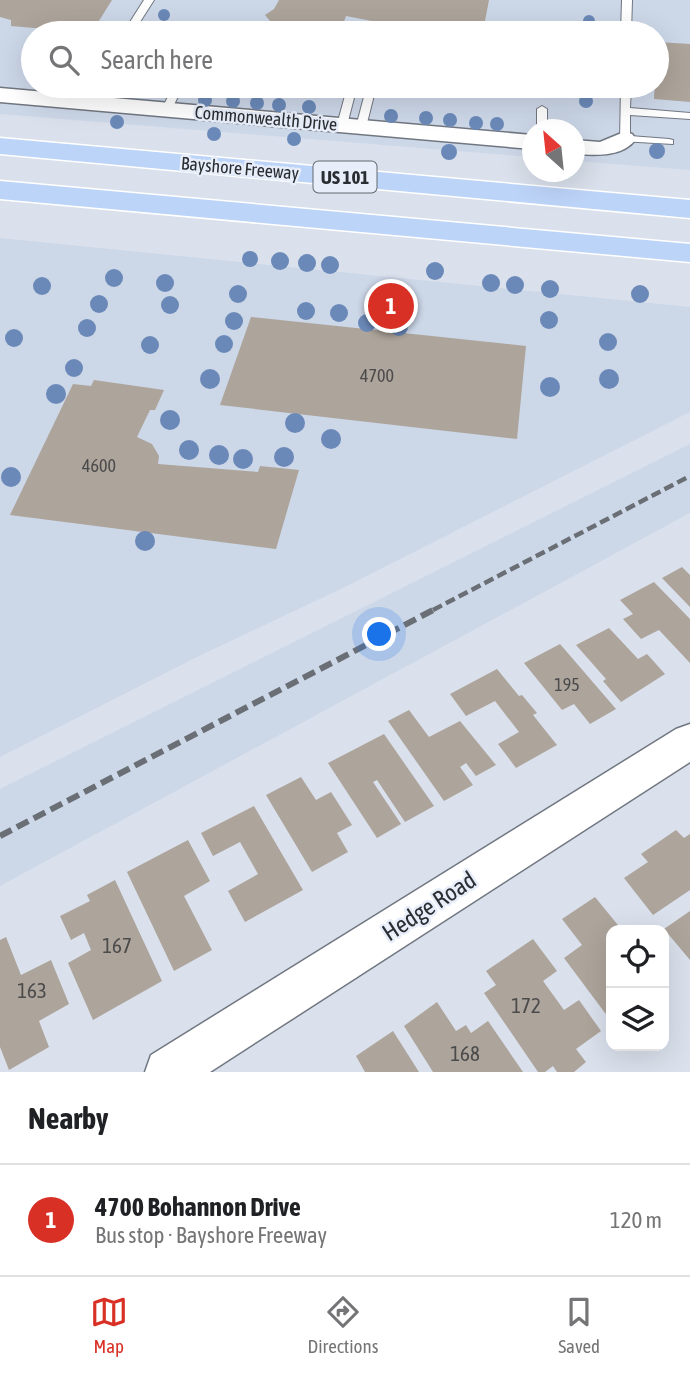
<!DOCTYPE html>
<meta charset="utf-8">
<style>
:root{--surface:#fff;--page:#f2f2f2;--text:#202124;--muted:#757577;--line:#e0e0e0;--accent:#d93025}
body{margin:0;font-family:"Asap Condensed",sans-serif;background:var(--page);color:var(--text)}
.controls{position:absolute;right:21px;bottom:21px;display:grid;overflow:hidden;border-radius:14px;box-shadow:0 7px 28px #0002}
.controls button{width:63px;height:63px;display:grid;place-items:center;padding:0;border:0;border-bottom:2px solid var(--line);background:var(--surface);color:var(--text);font:35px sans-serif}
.compass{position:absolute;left:522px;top:119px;width:63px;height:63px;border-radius:50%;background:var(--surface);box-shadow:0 7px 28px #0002;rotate:333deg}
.you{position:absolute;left:380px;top:635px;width:24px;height:24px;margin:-18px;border:5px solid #fff;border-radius:50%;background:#1a73e8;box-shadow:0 0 0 10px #1a73e833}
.badge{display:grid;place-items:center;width:46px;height:46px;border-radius:50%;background:var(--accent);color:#fff;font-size:23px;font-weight:700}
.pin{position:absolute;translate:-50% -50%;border:4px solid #fff;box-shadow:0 2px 7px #0006}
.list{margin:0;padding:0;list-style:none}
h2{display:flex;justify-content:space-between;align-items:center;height:91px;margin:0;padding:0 28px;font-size:30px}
h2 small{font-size:23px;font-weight:400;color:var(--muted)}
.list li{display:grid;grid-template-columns:46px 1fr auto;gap:21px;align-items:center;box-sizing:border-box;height:112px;padding:0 28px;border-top:2px solid var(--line)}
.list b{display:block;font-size:26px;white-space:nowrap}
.list p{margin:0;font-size:23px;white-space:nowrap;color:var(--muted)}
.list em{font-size:23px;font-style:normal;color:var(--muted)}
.icon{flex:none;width:38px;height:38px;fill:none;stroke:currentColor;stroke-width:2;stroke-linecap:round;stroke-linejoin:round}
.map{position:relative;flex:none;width:690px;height:1072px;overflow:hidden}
.search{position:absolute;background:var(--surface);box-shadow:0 7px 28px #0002;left:21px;right:21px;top:21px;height:77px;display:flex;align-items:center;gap:18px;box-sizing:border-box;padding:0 24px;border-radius:38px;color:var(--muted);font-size:26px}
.sheet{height:203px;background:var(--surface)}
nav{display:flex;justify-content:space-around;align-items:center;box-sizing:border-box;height:98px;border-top:2px solid var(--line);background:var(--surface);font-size:19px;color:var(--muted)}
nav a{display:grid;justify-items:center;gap:4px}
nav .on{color:var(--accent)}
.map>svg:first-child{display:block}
</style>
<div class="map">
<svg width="690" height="1072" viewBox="0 0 690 1072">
<rect width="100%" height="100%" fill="#dae1ec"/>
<!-- built -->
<g fill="#ccd7e8" fill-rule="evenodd">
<path d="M0,0h690v170l-115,-9 -1,-31h-42v27l-532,-43zM33,33h624v53h-624z"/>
<path d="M0,238l690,69v105l-345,175 -148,70 -197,100z"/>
<path d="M690,444v69l-690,373v-97z"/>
</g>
<!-- building -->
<g fill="#ada49b">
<path d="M0,0h112l-15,24 -5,-1 -6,6 -15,-1 -2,3 -58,-5v-6l-11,-3z"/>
<path d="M279,0h210l-5,26 6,6 -83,1 3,-12 -33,1 -31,-6 -6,17h-76l6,-12 -5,-6 9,-6z"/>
<path d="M657,42l33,2v58l-36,-3z"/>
<path d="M251,317l275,29 -9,93 -297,-34z"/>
<path d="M94,380l70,10 -9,20h-5l-13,27 15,7 7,12 -1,8 100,8 2,-6 39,4 -23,79 -266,-34 63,-131 18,2z"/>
<path d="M682,567l8,8v32l-28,-29z"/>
<path d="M654,582l36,37v44l-31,-33 -18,9 -18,-20 10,-5 -13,-14z"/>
<path d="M609,628l29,31 9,-5 18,20 -44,28 -18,-21 3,-2 -30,-34z"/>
<path d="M560,644l56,65 -26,15 -16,-20 -12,6 -38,-47z"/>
<path d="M497,669l22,27 3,-1 15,18 -4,2 24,30 -41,23 -18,-24 21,-12 -24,-31 -29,15 -16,-22z"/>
<path d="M409,710l20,27 31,-16 36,44 -20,11 -10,-13 -6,4 13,18 -29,16 -56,-80z"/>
<path d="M384,734l50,72 -29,16 -28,-42 -4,2 28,42 -24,14 -49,-75z"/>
<path d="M301,777l15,23 15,-8 21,33 -15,8 11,19 -36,20 -46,-77z"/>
<path d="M254,806l49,84 -58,32 -17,-31 30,-17 -18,-32 -27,14 -12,-23z"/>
<path d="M676,830l8,8 6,-4v56l-37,25 -29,-37 24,-16 -7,-8z"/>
<path d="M188,840l22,41 -26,15 28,54 -38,21 -47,-99z"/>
<path d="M115,880l47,101 -69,39 -25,-57 23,-13 -7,-17 -13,7 -11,-24 30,-15 -3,-6z"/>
<path d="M595,897l27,33h-11v91l-47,-63 18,-13 -20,-26z"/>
<path d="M690,911v49l-26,-31z"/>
<path d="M6,937l15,38 30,-15 18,44 -30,17 10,26 -40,23 -9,-23v-107z"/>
<path d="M533,939l24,32 -14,10 21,29 15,-10 22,31 -25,18 10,13 -12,10h-17l-4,-6 -8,6h-7l-54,-79 12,-8 -10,-14z"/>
<path d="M437,1002l19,29 10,-6 5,8 17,-12 35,51h-90l-29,-46z"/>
<path d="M393,1031l26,41h-54l-9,-16z"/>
</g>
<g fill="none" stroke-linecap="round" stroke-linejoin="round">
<!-- lane casing -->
<g stroke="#717781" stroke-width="2">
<g id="lane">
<path d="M144,0h10l-21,33h-10z"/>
<path d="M622,0h10l-1,33h-10z"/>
<path d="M92,86h10l-10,18h-8l-1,-2z"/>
<path d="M173,86h10l-12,25h-8l-1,-2z"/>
<path d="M621,86h10l-1,22 60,5v6l-60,-4v21l39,3 4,1v4l-53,-3z"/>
<path d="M346,92l9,2 -8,31 -5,3 -5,-3z"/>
<path d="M365,93l9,2 -8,32 -5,3 -5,-3z"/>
<path d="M542,106l5,3v21h-10v-21z"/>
</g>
</g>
<!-- street casing -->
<g stroke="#717781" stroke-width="3">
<g id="street">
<path d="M0,88l532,47v14l-532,-47z"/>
<path d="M624,132l8,2 4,5c-14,19 -41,16 -62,15v-14l26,2z"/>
<path d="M690,724v38l-480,310h-65l6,-17 525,-326z"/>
</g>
</g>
<!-- highway casing -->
<g stroke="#fff" stroke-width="3">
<g id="highway">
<path d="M0,138l690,62v18l-690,-64z"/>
<path d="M0,181l690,63v18l-690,-63z"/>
</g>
</g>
<!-- lane -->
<use href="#lane" fill="#fff" fill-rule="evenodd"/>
<!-- street -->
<use href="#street" fill="#fff" fill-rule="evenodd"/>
<!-- highway -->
<use href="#highway" fill="#bdd4f9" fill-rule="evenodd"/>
<!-- rail-far1 -->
<path stroke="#6a6e75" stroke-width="4.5" stroke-dasharray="10 4.5" stroke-linecap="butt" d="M433,610l257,-134"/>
<!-- rail -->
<path stroke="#6a6e75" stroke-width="6" stroke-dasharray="13 6" stroke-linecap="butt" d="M0,836l437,-228"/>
</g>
<!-- trees -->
<g fill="#6b89b8">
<circle cx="164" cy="15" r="6"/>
<circle cx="589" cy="21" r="6"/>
<circle cx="205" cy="100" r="7"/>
<circle cx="233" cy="101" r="7"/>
<circle cx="586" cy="101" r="7"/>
<circle cx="257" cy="103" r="7"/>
<circle cx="279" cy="105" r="7"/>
<circle cx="309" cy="107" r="7"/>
<circle cx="391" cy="116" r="7"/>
<circle cx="426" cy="118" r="7"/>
<circle cx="450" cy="120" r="7"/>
<circle cx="117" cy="122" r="7"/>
<circle cx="476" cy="123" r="7"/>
<circle cx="497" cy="124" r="7"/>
<circle cx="214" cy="134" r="7"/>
<circle cx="294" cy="139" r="7"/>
<circle cx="657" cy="151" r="8"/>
<circle cx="449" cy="152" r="8"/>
<circle cx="250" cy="259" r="8"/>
<circle cx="280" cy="261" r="9"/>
<circle cx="307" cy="263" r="9"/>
<circle cx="330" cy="265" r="9"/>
<circle cx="435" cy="271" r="9"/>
<circle cx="114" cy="278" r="9"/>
<circle cx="165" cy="283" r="9"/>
<circle cx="491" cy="283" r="9"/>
<circle cx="515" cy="285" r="9"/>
<circle cx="42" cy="286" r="9"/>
<circle cx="550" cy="289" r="9"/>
<circle cx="238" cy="294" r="9"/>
<circle cx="640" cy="294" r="9"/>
<circle cx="99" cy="304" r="9"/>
<circle cx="170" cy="305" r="9"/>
<circle cx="306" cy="311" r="9"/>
<circle cx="339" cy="313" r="9"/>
<circle cx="549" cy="320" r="9"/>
<circle cx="234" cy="321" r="9"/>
<circle cx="367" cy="323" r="9"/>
<circle cx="399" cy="327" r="9"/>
<circle cx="87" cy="328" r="9"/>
<circle cx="14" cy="338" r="9"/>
<circle cx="608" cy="342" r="9"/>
<circle cx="224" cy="344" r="9"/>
<circle cx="150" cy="345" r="9"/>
<circle cx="74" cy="368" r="9"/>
<circle cx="210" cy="379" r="10"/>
<circle cx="609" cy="379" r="10"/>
<circle cx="550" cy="387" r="10"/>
<circle cx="56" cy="394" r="10"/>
<circle cx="170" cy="420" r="10"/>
<circle cx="295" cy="423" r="10"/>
<circle cx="331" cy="439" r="10"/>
<circle cx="189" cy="450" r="10"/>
<circle cx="219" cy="455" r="10"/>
<circle cx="284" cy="457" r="10"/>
<circle cx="243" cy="459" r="10"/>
<circle cx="11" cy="477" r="10"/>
<circle cx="145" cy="541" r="10"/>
</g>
<g text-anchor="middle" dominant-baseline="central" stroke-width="5" stroke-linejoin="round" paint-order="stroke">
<!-- far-street labels -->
<g font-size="18" fill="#2a2d31" stroke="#e7eefa">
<text transform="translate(266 118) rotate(5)">Commonwealth Drive</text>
<text transform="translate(240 168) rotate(5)">Bayshore Freeway</text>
</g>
<!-- number labels -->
<g font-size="18" fill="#4b4b4c">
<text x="377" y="375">4700</text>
<text x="99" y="465">4600</text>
<text x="567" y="684">195</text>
</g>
<!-- shield labels -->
<rect fill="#e7eefa" stroke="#63676d" stroke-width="2" x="313.5" y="161.5" width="63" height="31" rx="5"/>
<g font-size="19" font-weight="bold" fill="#2a2d31">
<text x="345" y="177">US 101</text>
</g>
<!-- near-number labels -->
<g font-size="21" fill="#4b4b4c">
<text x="117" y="945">167</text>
<text x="32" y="990">163</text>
<text x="526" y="1005">172</text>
<text x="465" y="1053">168</text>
</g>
<!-- near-street labels -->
<g font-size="24" fill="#2a2d31" stroke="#e7eefa">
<text transform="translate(429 906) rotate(-33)">Hedge Road</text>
</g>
</g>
</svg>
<div class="controls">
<button><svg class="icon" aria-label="locate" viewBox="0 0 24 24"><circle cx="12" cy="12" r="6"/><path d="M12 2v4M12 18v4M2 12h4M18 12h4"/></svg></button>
<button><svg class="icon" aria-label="layers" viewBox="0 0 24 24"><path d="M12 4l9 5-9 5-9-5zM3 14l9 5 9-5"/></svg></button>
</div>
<svg class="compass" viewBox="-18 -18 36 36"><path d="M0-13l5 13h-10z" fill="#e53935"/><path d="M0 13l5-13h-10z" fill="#757577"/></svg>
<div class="you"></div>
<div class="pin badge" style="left:391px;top:306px">1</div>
<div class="search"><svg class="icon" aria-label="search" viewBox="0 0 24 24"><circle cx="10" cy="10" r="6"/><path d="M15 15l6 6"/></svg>Search here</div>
</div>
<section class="sheet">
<h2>Nearby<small></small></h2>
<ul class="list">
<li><span class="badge">1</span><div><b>4700 Bohannon Drive</b><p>Bus stop · Bayshore Freeway</p></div><em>120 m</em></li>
</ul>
</section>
<nav>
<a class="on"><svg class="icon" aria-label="map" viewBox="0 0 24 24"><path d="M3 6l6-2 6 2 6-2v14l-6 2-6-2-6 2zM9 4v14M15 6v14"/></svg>Map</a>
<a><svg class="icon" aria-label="directions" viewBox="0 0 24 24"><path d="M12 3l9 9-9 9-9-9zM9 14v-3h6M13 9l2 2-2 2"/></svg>Directions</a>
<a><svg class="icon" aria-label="saved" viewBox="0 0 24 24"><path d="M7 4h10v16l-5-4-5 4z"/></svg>Saved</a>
</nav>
